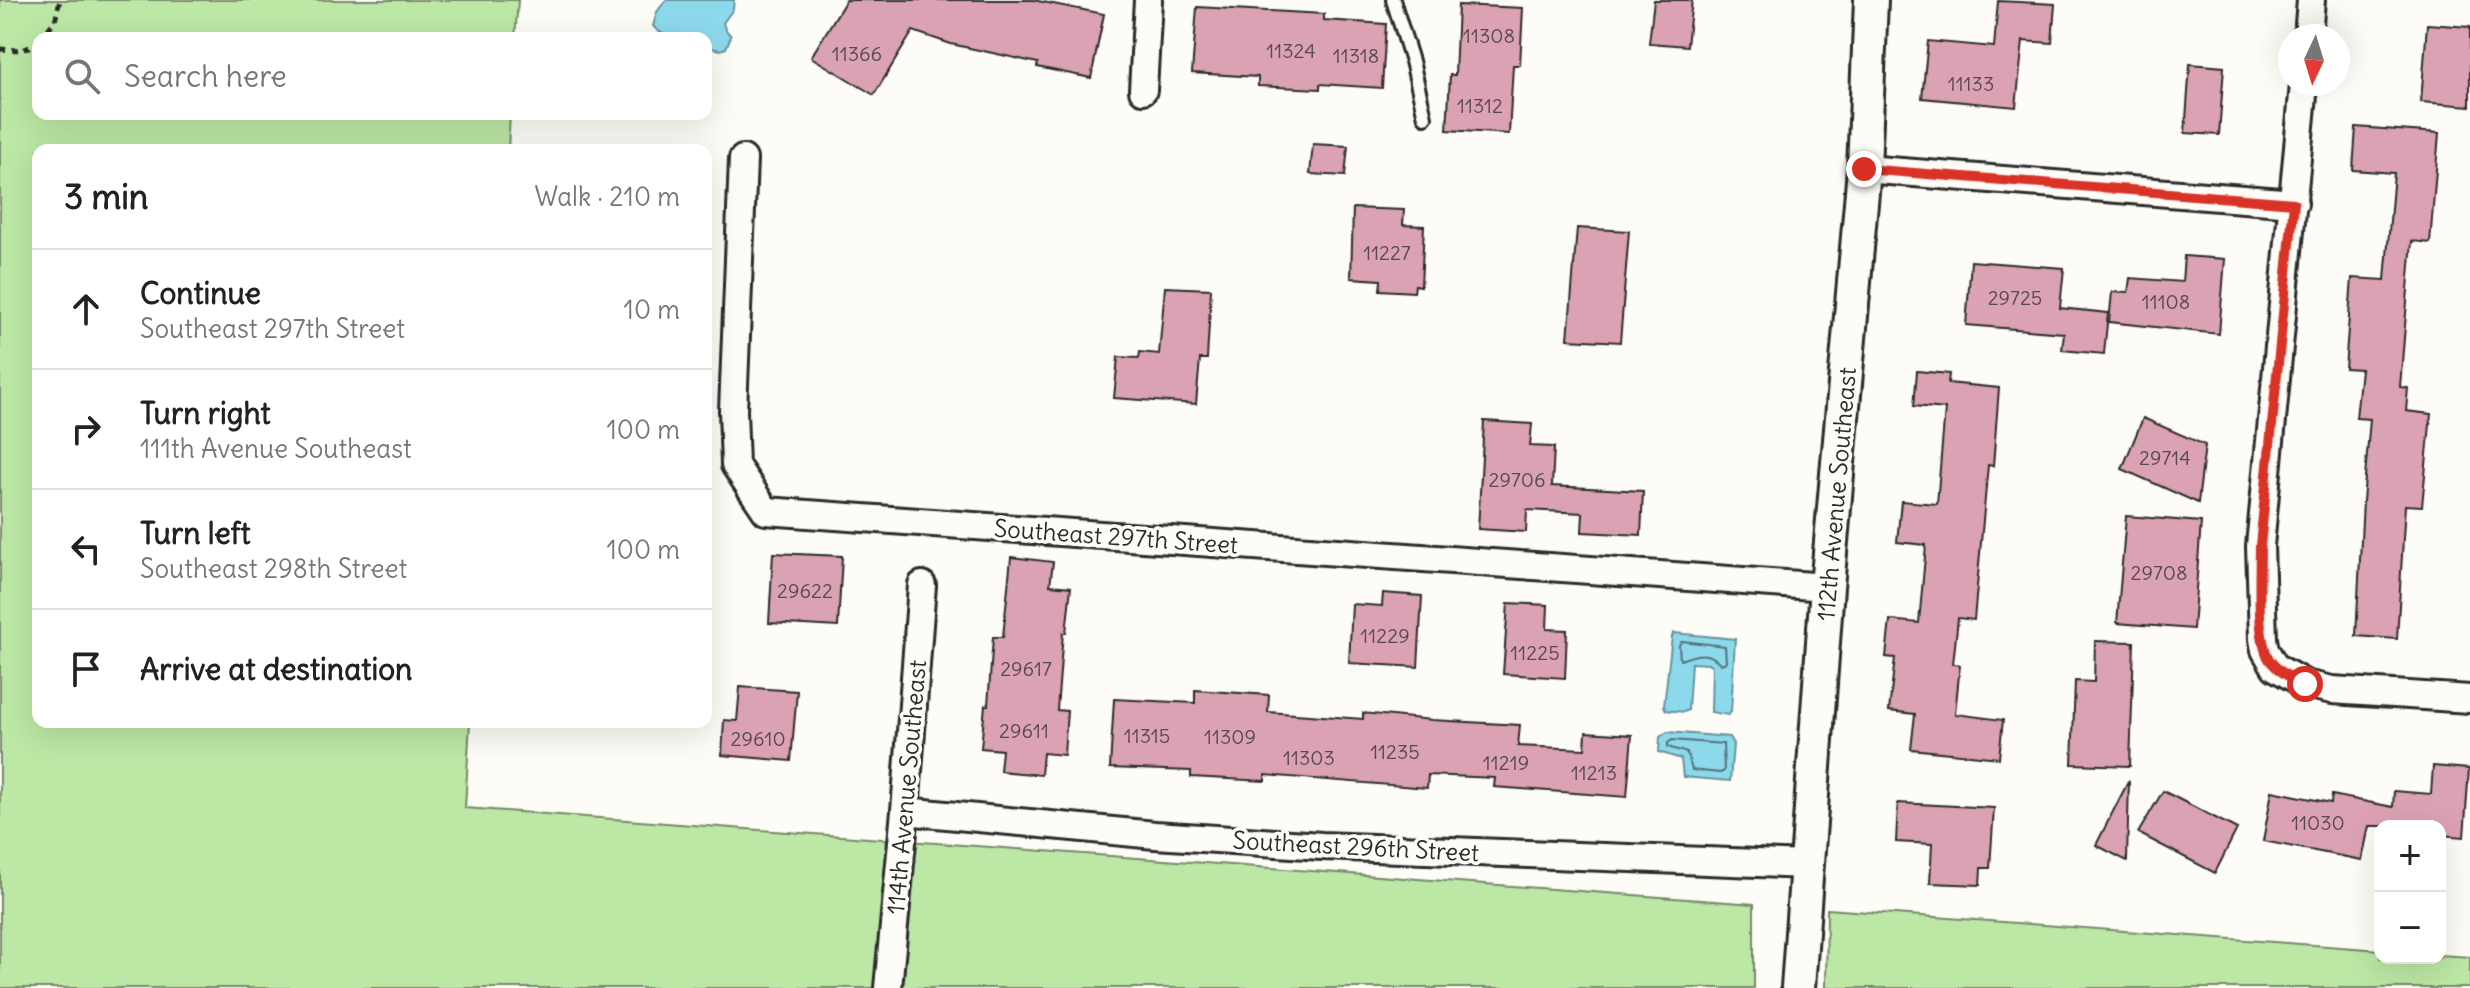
<!DOCTYPE html>
<meta charset="utf-8">
<style>
:root{--surface:#fff;--page:#f2f2f2;--text:#222;--muted:#767676;--line:#e0e0e0}
body{margin:0;font-family:Delius,sans-serif;background:var(--page);color:var(--text)}
.controls{position:absolute;right:24px;bottom:24px;display:grid;overflow:hidden;border-radius:16px;box-shadow:0 8px 32px #0002}
.controls button{width:72px;height:72px;display:grid;place-items:center;padding:0;border:0;border-bottom:2px solid var(--line);background:var(--surface);color:var(--text);font:40px sans-serif}
.compass{position:absolute;left:2278px;top:24px;width:72px;height:72px;border-radius:50%;background:var(--surface);box-shadow:0 8px 32px #0002;rotate:184deg}
.stop{position:absolute;width:24px;height:24px;margin:-18px;border:6px solid #d93025;border-radius:50%;background:#fff}
.stop.end{background:#d93025;border-color:#fff;box-shadow:0 2px 8px #0008}
.list{margin:0;padding:0;list-style:none}
h2{display:flex;justify-content:space-between;align-items:center;height:104px;margin:0;padding:0 32px;font-size:34px}
h2 small{font-size:26px;font-weight:400;color:var(--muted)}
.list li{display:grid;grid-template-columns:52px 1fr auto;gap:24px;align-items:center;box-sizing:border-box;height:120px;padding:0 32px;border-top:2px solid var(--line)}
.list b{display:block;font-size:30px;white-space:nowrap}
.list p{margin:0;font-size:26px;white-space:nowrap;color:var(--muted)}
.list em{font-size:26px;font-style:normal;color:var(--muted)}
.icon{flex:none;width:44px;height:44px;fill:none;stroke:currentColor;stroke-width:2;stroke-linecap:round;stroke-linejoin:round}
.map{position:relative;flex:none;width:2470px;height:988px;overflow:hidden}
.search{position:absolute;background:var(--surface);box-shadow:0 8px 32px #0002;left:32px;top:32px;width:680px;height:88px;display:flex;align-items:center;gap:20px;box-sizing:border-box;padding:0 28px;border-radius:16px;color:var(--muted);font-size:30px}
.panel{position:absolute;background:var(--surface);box-shadow:0 8px 32px #0002;left:32px;top:144px;width:680px;height:584px;border-radius:16px}
.map>svg:first-child{display:block}
</style>
<div class="map">
<svg width="2470" height="988" viewBox="0 0 2470 988">
<rect width="100%" height="100%" fill="#fdfcf7"/>
<filter id="ink" filterUnits="userSpaceOnUse"><feTurbulence type="fractalNoise" baseFrequency=".0125" numOctaves="2"/><feDisplacementMap in="SourceGraphic" scale="16" xChannelSelector="R" yChannelSelector="G"/><feConvolveMatrix kernelMatrix="1 2 1 2 8 2 1 2 1" color-interpolation-filters="sRGB"/></filter>
<g filter="url(#ink)">
<!-- green -->
<g fill="#bce7a5" stroke="#748968" stroke-width="2">
<path d="M0,0h518l-3,38h-477v76h472l-2,36h-470v572h432l-5,86 1289,96v84h-1754z"/>
<path d="M1827,909l553,41v8h60v-3l30,2v31h-644z"/>
</g>
<!-- water -->
<g fill="#8dd9ec" stroke="#66939f" stroke-width="2">
<path d="M666,0h68l-1,9 -10,14 2,6 6,7 -5,12 -5,2 -15,-3v-9c-20,0 -39,4 -53,-12l4,-14z"/>
<path d="M1674,633l61,6 -4,73 -3,3 -17,-3 1,-46 -2,-2 -19,-1 -3,47 -4,2 -18,-2 -2,-4 8,-70z"/>
<path d="M1667,732l62,5 4,7 -3,37 -47,-4 -2,-18 -22,-7 1,-15z"/>
</g>
<g fill="none" stroke-linecap="round" stroke-linejoin="round">
<!-- shore -->
<g stroke="#527178" stroke-width="2">
<path d="M1682,641l43,5 1,16 -5,2c-14,-15 -26,-9 -41,-4l-1,-15z"/>
<path d="M1672,740l51,4 1,27 -4,2 -28,-3 -5,-17 -19,-6v-4z"/>
</g>
</g>
<!-- building -->
<g fill="#dba2b3" stroke="#2b2b2b" stroke-width="2">
<path d="M846,0h187l71,14 -13,64 -54,-11 1,-4 -87,-19 -38,-13 -39,64 -63,-38z"/>
<path d="M1654,0h38l-5,46 -38,-3z"/>
<path d="M1998,1l57,3 -3,39 -29,-2 -7,66 -94,-9 6,-57 66,6z"/>
<path d="M1458,5l65,3 -3,57h-7l-4,69 -62,-4 3,-55h5z"/>
<path d="M1197,7l127,7v6l62,4 -4,64 -62,-4v5l-62,-3v-9l-66,-4z"/>
<path d="M2427,24l43,3v79l-49,-4z"/>
<path d="M2190,64l34,3 -5,68 -34,-2z"/>
<path d="M2356,127l83,6 -9,110 -18,-2 -12,146 8,1 -2,23 25,3 -9,92 -17,-1 -8,134 -41,-3 7,-135 7,-82 -14,-1 5,-49 -16,-1 7,-90 33,2 9,-107 -41,-3z"/>
<path d="M1313,144l35,2 -3,30 -35,-2z"/>
<path d="M1353,208l51,2 -1,15 21,1 -3,60 -6,-1 -1,7 -34,-2 1,-10 -30,-2z"/>
<path d="M1577,228l52,3 -9,111 -52,-3z"/>
<path d="M2184,256l41,3 -6,75 -110,-12 3,-30 16,1 2,-15 52,4z"/>
<path d="M1971,261l93,7 -4,40 48,5 -4,41 -42,-4 2,-17 -98,-8z"/>
<path d="M1165,287l46,2 -4,70h-7l-4,45 -82,-6 4,-41 21,1 1,-6 19,2z"/>
<path d="M1917,371l32,3 -1,9 51,5 -6,78 -5,-1 -14,155 -16,-2 -5,46 7,1 -5,49 48,6 -4,38 -88,-9 4,-35 -26,-3 6,-53 -9,-1 4,-37 29,3 7,-78 -29,-3 4,-41 36,3 8,-95 -31,-3z"/>
<path d="M2143,418l62,27 -7,58 -76,-34z"/>
<path d="M1484,421l48,3 -2,22 24,1 -2,39 91,5 -2,44 -59,-3 1,-19 -56,-3 -1,22 -48,-3z"/>
<path d="M2126,516l75,6 -8,107 -76,-6z"/>
<path d="M773,553l69,3 -4,71 -69,-4z"/>
<path d="M1011,557l42,5 -3,23 21,2 -5,46h-3l-6,77 10,1 -3,44 -21,-2 -2,22 -41,-4 2,-21 -21,-2 4,-43h3l5,-68h10z"/>
<path d="M1383,593l39,3 -4,71 -69,-4 3,-59 30,2z"/>
<path d="M1508,603l40,2 -1,24 20,1 -2,48 -62,-4z"/>
<path d="M2095,641l39,1 -4,124 -58,-2 3,-83 19,1z"/>
<path d="M740,687l57,4 -6,70 -69,-6 2,-35 13,1z"/>
<path d="M1195,690l74,5 -1,17 95,7v-6l69,7 88,5 -2,21 67,3 1,-17 46,3 -5,62 -133,-10 1,-9 -67,-3 -1,13 -162,-13v6l-74,-4v-6l-81,-3 4,-69 81,4z"/>
<path d="M2433,766l36,3 -5,68 -24,-2v-9h-71l-7,34 -99,-19 9,-50 59,12 1,-8 61,12 1,-16 37,3z"/>
<path d="M2129,780l-2,81 -31,-16z"/>
<path d="M2163,791l74,38 -22,44 -77,-40z"/>
<path d="M1898,803l96,5 -4,60h-9l-1,17 -50,-2 2,-39 -36,-2z"/>
</g>
<g fill="none" stroke-linecap="round" stroke-linejoin="round">
<!-- service casing -->
<g stroke="#2b2b2b" stroke-width="18">
<path id="service" d="M1393,0l19,61 13,56"/>
</g>
<!-- minor casing -->
<g stroke="#2b2b2b" stroke-width="32">
<g id="minor">
<path d="M2308,36l3,-36"/>
<path d="M2304,84l-44,462 3,93 2,11 10,17 30,17 27,6 138,9"/>
<path d="M1143,90l5,-90"/>
<path d="M743,159l-10,252 2,54 31,46 1061,76"/>
<path d="M1864,169l430,34"/>
<path d="M905,811l250,24 167,11 485,19"/>
<path d="M888,988l17,-177 17,-226"/>
</g>
</g>
<!-- tertiary casing -->
<g stroke="#2b2b2b" stroke-width="38">
<path id="tertiary" d="M1798,988l29,-401 37,-418 7,-169"/>
</g>
<!-- path -->
<g stroke="#2b2b2b" stroke-width="5" stroke-dasharray="6 6" stroke-linecap="butt">
<path d="M40,38l15,-17 5,-21"/>
<path d="M0,49c14,1 28,3 38,-8"/>
</g>
<!-- service -->
<use href="#service" stroke="#fdfcf7" stroke-width="12"/>
<!-- minor -->
<use href="#minor" stroke="#fdfcf7" stroke-width="26"/>
<!-- tertiary -->
<use href="#tertiary" stroke="#fdfcf7" stroke-width="32"/>
</g>
</g>
<g fill="none" stroke-linecap="round" stroke-linejoin="round" filter="url(#ink)">
<!-- route -->
<path stroke="#d93025" stroke-width="10" d="M1864,169l430,34 -34,343c0,27 -4,91 9,113 9,13 22,19 36,25"/>
</g>
<g text-anchor="middle" dominant-baseline="central" stroke-width="7" stroke-linejoin="round" paint-order="stroke">
<!-- number labels -->
<g font-size="20" fill="#57494d">
<text x="1489" y="35">11308</text>
<text x="1291" y="50">11324</text>
<text x="857" y="53">11366</text>
<text x="1356" y="55">11318</text>
<text x="1971" y="83">11133</text>
<text x="1480" y="105">11312</text>
<text x="1387" y="252">11227</text>
<text x="2015" y="297">29725</text>
<text x="2166" y="301">11108</text>
<text x="2165" y="457">29714</text>
<text x="1517" y="479">29706</text>
<text x="2159" y="572">29708</text>
<text x="805" y="590">29622</text>
<text x="1385" y="635">11229</text>
<text x="1535" y="652">11225</text>
<text x="1026" y="668">29617</text>
<text x="1024" y="730">29611</text>
<text x="1147" y="735">11315</text>
<text x="1230" y="736">11309</text>
<text x="758" y="738">29610</text>
<text x="1395" y="751">11235</text>
<text x="1309" y="757">11303</text>
<text x="1506" y="762">11219</text>
<text x="1594" y="772">11213</text>
<text x="2318" y="822">11030</text>
</g>
<!-- street labels -->
<g font-size="24" fill="#2b2b2b" stroke="#fdfcf7">
<text transform="translate(1836 494) rotate(-85)">112th Avenue Southeast</text>
<text transform="translate(1116 536) rotate(4)">Southeast 297th Street</text>
<text transform="translate(906 787) rotate(-85)">114th Avenue Southeast</text>
<text transform="translate(1356 846) rotate(3)">Southeast 296th Street</text>
</g>
</g>
</svg>
<div class="controls">
<button>+</button>
<button>−</button>
</div>
<svg class="compass" viewBox="-18 -18 36 36"><path d="M0-13l5 13h-10z" fill="#e53935"/><path d="M0 13l5-13h-10z" fill="#767676"/></svg>
<div class="stop" style="left:2305px;top:684px"></div>
<div class="stop end" style="left:1864px;top:169px"></div>
<div class="search"><svg class="icon" aria-label="search" viewBox="0 0 24 24"><circle cx="10" cy="10" r="6"/><path d="M15 15l6 6"/></svg>Search here</div>
<section class="panel">
<h2>3 min<small>Walk · 210 m</small></h2>
<ul class="list">
<li><svg class="icon" aria-label="ahead" viewBox="0 0 24 24"><path d="M12 20V5M6 11l6-6 6 6"/></svg><div><b>Continue</b><p>Southeast 297th Street</p></div><em>10 m</em></li>
<li><svg class="icon" aria-label="right" viewBox="0 0 24 24"><path d="M7 20v-9h11M14 6l5 5-5 5"/></svg><div><b>Turn right</b><p>111th Avenue Southeast</p></div><em>100 m</em></li>
<li><svg class="icon" aria-label="left" viewBox="0 0 24 24"><path d="M17 20v-9H6M10 6l-5 5 5 5"/></svg><div><b>Turn left</b><p>Southeast 298th Street</p></div><em>100 m</em></li>
<li><svg class="icon" aria-label="arrive" viewBox="0 0 24 24"><path d="M6 21V4h12l-3 4 3 4H6"/></svg><div><b>Arrive at destination</b></div></li>
</ul>
</section>
</div>
